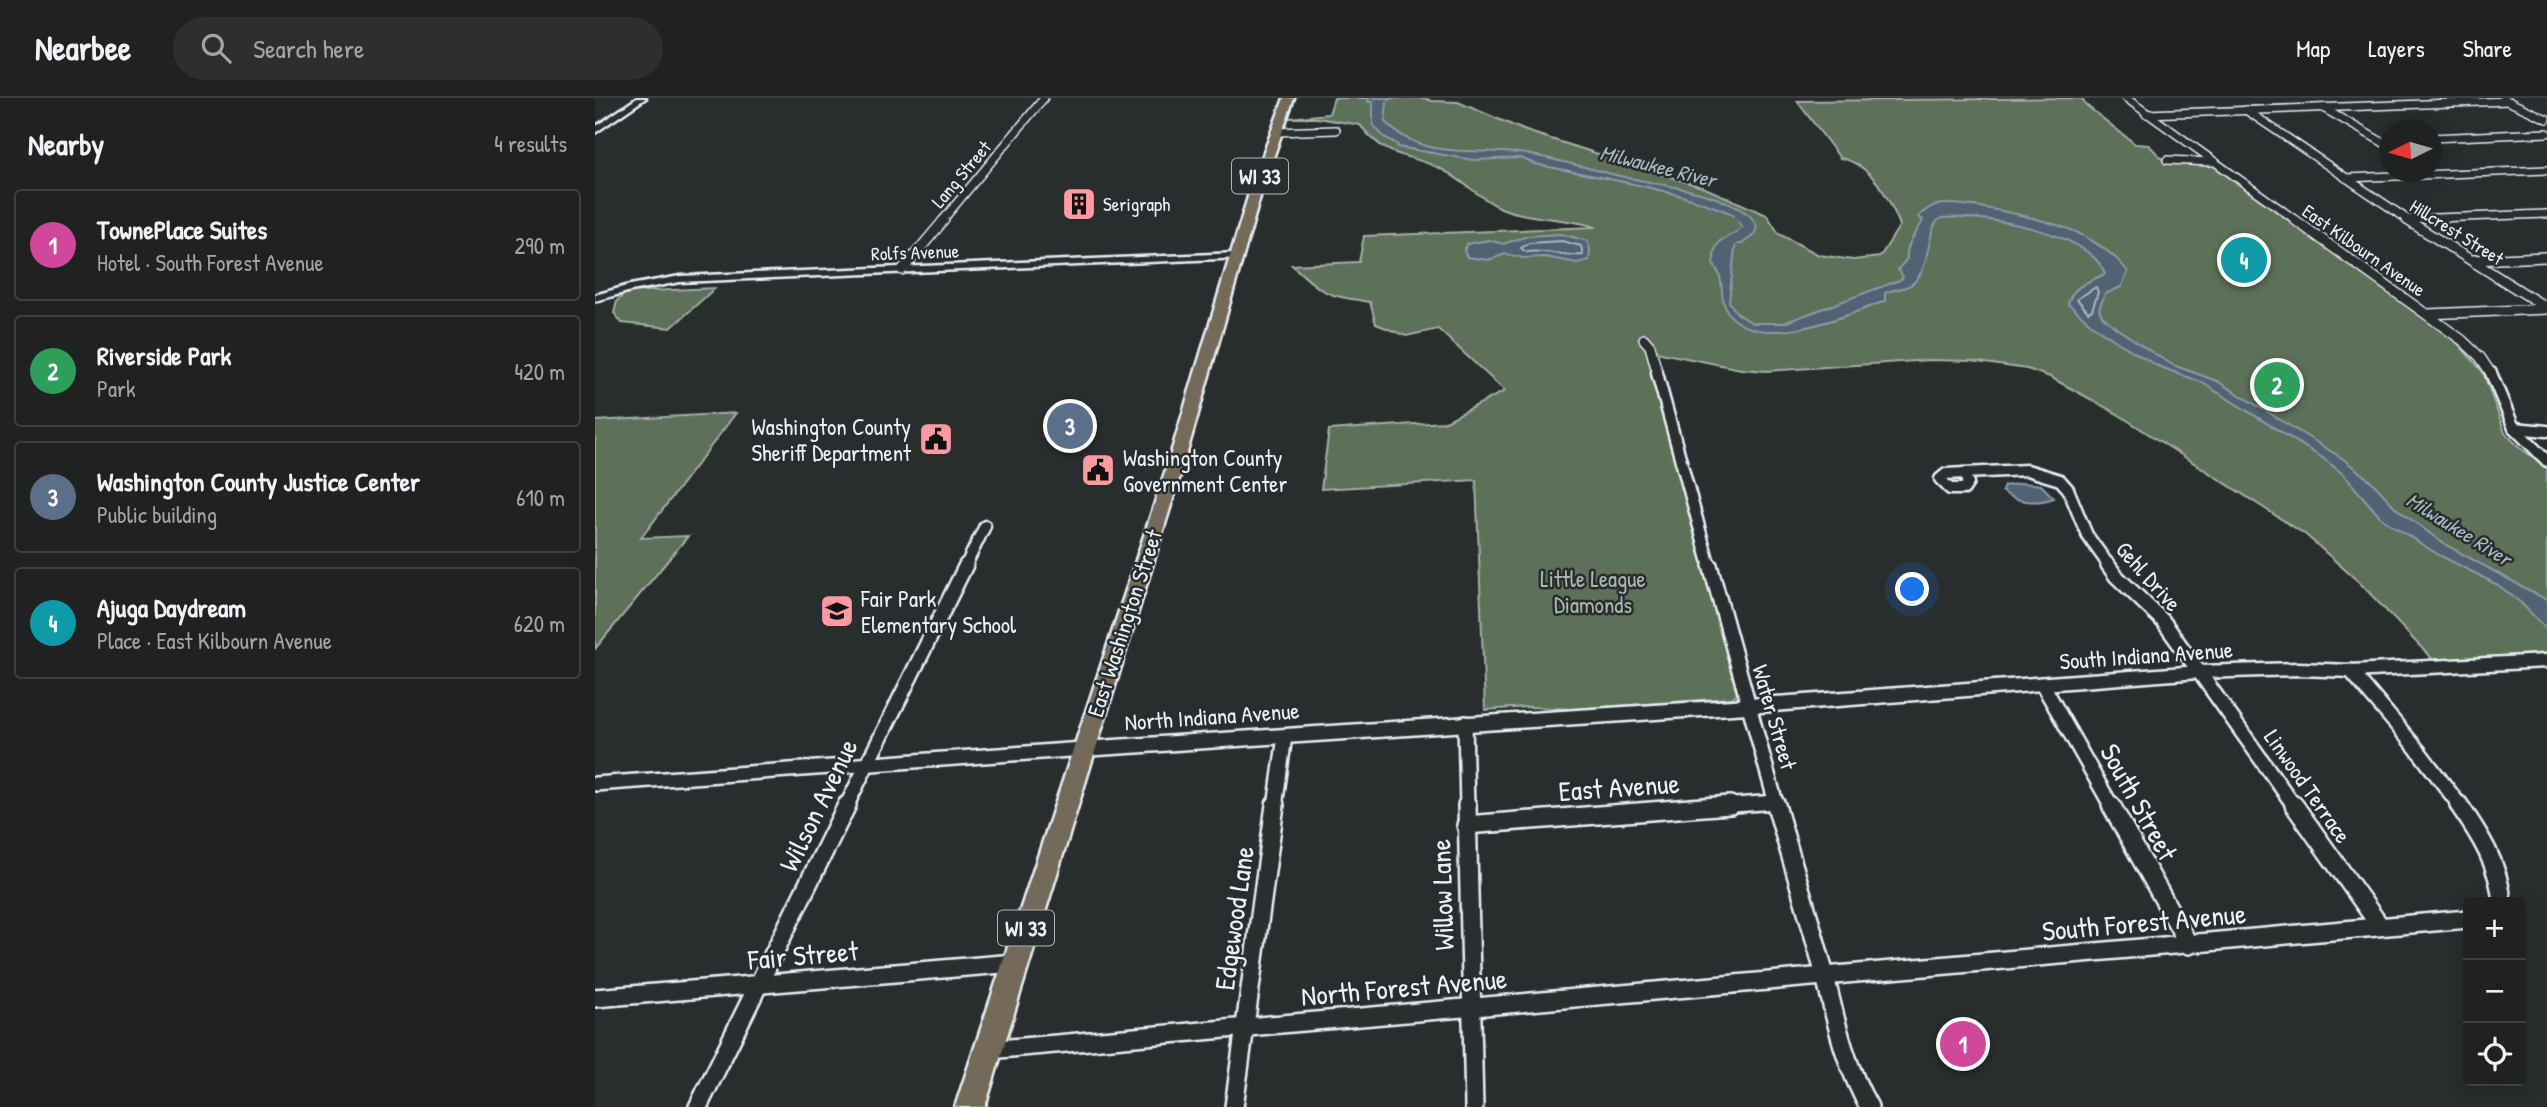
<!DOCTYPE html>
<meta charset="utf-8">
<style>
:root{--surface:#202222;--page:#2d2f2f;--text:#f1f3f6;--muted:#a2a4a5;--line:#3d3f40;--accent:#ea580c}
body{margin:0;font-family:"Patrick Hand",sans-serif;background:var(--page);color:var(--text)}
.controls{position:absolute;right:21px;bottom:21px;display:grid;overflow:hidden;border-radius:7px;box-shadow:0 4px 18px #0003}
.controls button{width:63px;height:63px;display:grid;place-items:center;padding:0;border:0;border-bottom:2px solid var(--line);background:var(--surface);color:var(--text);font:35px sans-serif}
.compass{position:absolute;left:1784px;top:21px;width:63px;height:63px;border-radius:50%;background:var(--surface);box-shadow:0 4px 18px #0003;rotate:265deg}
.you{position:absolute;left:1318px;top:492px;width:24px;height:24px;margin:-18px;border:5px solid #fff;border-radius:50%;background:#1a73e8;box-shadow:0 0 0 10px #1a73e833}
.badge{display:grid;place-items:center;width:46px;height:46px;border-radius:50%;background:var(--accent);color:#fff;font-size:23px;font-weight:700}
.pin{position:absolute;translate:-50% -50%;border:4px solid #fff;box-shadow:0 2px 7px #0006}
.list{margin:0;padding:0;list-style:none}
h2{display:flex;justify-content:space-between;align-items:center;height:91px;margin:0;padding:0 28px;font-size:30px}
h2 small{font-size:23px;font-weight:400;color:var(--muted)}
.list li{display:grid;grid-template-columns:46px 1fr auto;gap:21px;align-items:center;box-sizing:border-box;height:112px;margin:0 14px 14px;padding:0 14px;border:2px solid var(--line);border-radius:7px}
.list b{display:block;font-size:26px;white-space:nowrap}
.list p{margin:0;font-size:23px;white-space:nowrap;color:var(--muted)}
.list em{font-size:23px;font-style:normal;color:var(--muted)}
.icon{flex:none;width:38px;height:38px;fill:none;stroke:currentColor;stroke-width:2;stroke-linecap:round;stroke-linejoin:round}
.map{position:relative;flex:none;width:1952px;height:1009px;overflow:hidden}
header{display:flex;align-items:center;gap:42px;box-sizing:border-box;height:98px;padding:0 35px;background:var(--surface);border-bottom:2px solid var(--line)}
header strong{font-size:33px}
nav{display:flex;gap:38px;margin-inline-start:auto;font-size:24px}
.search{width:490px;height:63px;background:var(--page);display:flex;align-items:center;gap:18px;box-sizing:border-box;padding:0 24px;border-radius:38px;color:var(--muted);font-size:26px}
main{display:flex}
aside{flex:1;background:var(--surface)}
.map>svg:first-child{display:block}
</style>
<header>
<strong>Nearbee</strong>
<div class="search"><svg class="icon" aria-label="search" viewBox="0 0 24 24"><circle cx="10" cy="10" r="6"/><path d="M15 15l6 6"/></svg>Search here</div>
<nav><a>Map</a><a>Layers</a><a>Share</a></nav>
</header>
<main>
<aside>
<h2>Nearby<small>4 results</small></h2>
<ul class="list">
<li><span class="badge" style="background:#d1479c">1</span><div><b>TownePlace Suites</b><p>Hotel · South Forest Avenue</p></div><em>290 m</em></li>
<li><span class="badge" style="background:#2e9e5b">2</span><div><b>Riverside Park</b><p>Park</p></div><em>420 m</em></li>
<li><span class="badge" style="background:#5c6f8a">3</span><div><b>Washington County Justice Center</b><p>Public building</p></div><em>610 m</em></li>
<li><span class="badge" style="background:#0f9aa8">4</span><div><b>Ajuga Daydream</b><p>Place · East Kilbourn Avenue</p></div><em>620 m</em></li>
</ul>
</aside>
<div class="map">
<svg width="1952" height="1009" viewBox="0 0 1952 1009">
<rect width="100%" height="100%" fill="#2a2d2e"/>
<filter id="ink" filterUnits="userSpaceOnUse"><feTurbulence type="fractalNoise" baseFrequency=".0143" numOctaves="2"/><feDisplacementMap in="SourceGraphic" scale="14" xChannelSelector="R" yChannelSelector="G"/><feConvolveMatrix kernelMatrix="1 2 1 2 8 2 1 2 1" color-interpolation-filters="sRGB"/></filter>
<g filter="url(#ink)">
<!-- green -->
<g fill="#5d6f59" stroke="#a2b0a8" stroke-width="2">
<path d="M739,0h91l6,3 27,1 68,29 179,57 62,27 12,19 40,21 34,5 27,-3 20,-32c-11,-27 -28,-61 -60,-67l-43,-57 285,-3 4,7 49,39 14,1 15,16 48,4 242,174 29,33 22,61 15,15 27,19v186l-113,8 -74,-78 -54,-48 -190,-122 -66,-36 -23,-8 -56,-8 -41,-1 -164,11 -25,-2 -95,-19 91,344 -5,4 -159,11 -45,-2 -43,3 -9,-230 -155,9 8,-59 115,-8 61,-31 -67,-62 -32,7 -30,-12 -6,-22c-44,-7 -45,-6 -78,-37l67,-3 5,-26 232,-9c-30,-10 -65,-7 -95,-19 -21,-9 -38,-28 -58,-38 -37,-19 -52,-7 -83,-45l-42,-7h-29l40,-4z"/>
<path d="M120,190l-44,40 -49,-5 -8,-10 3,-12 9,-9z"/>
<path d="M141,315l-95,125 47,-2 -93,113v-228z"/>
</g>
<!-- water -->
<g fill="#4f6372" stroke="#8c9ca8" stroke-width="2">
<path d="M774,0h23l-5,4 -2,20c40,40 91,25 141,32 32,5 63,15 94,22 39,9 94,14 128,38 4,3 6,8 9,13l-3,8 -12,9h-6l-1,4 -6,54 8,11 15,10h32l116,-43 3,-3 -5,-8 9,-10c-2,-16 12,-28 16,-39l-5,-3c5,-5 11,-10 18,-12 27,-6 117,16 142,28 20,10 38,22 50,39l-7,15 -16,7 -6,15 3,7 13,11 38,26 20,12 44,16 125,77 30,24 24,26 48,36 103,56v30l-26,-27 -23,-18 -61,-31 -56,-36 -37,-43 -20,-16 -123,-77 -43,-16 -39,-23 -24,-16 -27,-23c4,-18 22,-23 37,-30 -14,-43 -124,-60 -164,-56 -16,10 -8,49 -29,66 -6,5 -19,5 -27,9v8c-36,14 -125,52 -156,13 -12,-16 -2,-35 -16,-50l2,-15 5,-8 23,-13c-5,-5 -5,-11 -13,-15 -61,-26 -130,-35 -195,-49l-14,-6 -48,2 -75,-13 -1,-3 -13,-7 -11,-12v-23h-5z"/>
<path d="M967,136l25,7 3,9 -1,10 -12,3 -32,-6 -21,1 -18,-4 -18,6 -21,-3 -3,-6 3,-7 22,-4 14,4 25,-8z"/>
<path d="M1428,385l18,2 13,13c-16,6 -38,5 -52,-7l2,-5z"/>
</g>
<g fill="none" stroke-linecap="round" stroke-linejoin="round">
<!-- shore -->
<g stroke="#abb8c2" stroke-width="2">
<path d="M967,143l19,5 2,9c-20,2 -37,-6 -57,-3l-5,-4 8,-5z"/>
<path d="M1501,189l2,5 -6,18 -4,2 -11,-13z"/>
</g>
<!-- river -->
<path fill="#4f6372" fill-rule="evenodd" d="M1141,117c10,-3 15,5 20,13l-22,19 -7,17h-8l-2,-3 7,-19 20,-15 -10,-10z"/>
<!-- minor-far4 casing -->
<g stroke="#e8f1f8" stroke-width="10">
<g id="minor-far4">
<path d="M1531,0l171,123"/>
<path d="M1908,1l44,20"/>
<path d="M1728,10l66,38"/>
<path d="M1651,12l164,111"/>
<path d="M1551,16l363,-13"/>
<path d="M680,34l61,-2"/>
<path d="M1836,40l116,-5"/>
<path d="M1572,62l44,2"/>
<path d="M1751,80l201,-8"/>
<path d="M1812,121l140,-5"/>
<path d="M347,123l102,-123"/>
</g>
</g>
<!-- minor-far3 casing -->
<g stroke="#e8f1f8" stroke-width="12">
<g id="minor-far3">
<path d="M1700,122l167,120 18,17 12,18"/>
<path d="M1812,122l140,88"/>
<path d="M1878,162l74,-3"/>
<path d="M307,172l42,-50"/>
<path d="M1832,216l120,-5"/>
<path d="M1049,241l6,7 8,29"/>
</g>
</g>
<!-- minor-far2 casing -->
<g stroke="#e8f1f8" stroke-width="15">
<g id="minor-far2">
<path d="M1062,275l53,194"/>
<path d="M1896,275l23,55 33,33"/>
<path d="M1919,330l33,3"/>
<path d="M1369,375l4,10 -4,6h-14l-10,-10 6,-5z"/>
<path d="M1369,375l63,-3 33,10 8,9 19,46 23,32"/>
<path d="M370,469l20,-41"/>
</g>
</g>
<!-- minor-far1 casing -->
<g stroke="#e8f1f8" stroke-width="18">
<g id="minor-far1">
<path d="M1115,467l67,242"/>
<path d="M1513,467l8,11 47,45 132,186"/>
<path d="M1756,573l66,78 44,58"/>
<path d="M1448,587l69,122"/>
<path d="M870,625l2,84"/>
<path d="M0,686l488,-35"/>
<path d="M251,709l120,-242"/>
<path d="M680,709l10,-71"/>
<path d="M1112,709l69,-5"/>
</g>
</g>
<!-- minor casing -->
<g stroke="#e8f1f8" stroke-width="22">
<g id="minor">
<path d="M872,707l7,302"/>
<path d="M1181,707c16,57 34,114 49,171 11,46 20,89 44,131"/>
<path d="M1516,707l78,140"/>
<path d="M1699,707l86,121"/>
<path d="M1864,707c21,30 40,60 43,97"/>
<path d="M871,727l264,-20"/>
<path d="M0,900l420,-35"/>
<path d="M393,952l1480,-131"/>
<path d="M103,1009l149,-302"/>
<path d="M639,1009l41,-302"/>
</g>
</g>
<!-- tertiary casing -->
<g stroke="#e8f1f8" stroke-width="5">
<g id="tertiary">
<path d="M42,0h9l-51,35v-6z"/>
<path d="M643,155l4,1v4l-562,24 -49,9 -36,10v-6l35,-10 50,-9z"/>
<path d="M1952,557v12l-196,10 -52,-2 -100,3 -451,35 -665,43 -6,-2 -3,-5 3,-5 6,-2 665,-43 451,-33 100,-3 52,2z"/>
</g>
</g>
<!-- primary casing -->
<g stroke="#e8f1f8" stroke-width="5">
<path id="primary" d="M689,0h10l-32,92 -78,273 -199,644h-30l213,-644 82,-273z"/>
</g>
<!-- minor-far4 -->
<use href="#minor-far4" stroke="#2a2d2e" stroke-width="7"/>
<!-- minor-far3 -->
<use href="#minor-far3" stroke="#2a2d2e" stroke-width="9"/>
<!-- minor-far2 -->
<use href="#minor-far2" stroke="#2a2d2e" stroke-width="10"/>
<!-- minor-far1 -->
<use href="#minor-far1" stroke="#2a2d2e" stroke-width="13"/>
<!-- minor -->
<use href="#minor" stroke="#2a2d2e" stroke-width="17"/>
<!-- tertiary -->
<use href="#tertiary" fill="#2a2d2e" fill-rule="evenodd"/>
<!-- primary -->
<use href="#primary" fill="#746a5a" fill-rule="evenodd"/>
</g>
</g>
<!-- icons -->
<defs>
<g id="building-square" transform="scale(1.75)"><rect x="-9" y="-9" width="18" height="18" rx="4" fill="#ff9aa2" stroke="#2a2d2e"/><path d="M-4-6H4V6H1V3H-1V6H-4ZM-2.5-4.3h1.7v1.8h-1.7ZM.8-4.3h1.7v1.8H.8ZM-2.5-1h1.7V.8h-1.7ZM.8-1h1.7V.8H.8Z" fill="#111"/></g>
<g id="civic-square" transform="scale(1.75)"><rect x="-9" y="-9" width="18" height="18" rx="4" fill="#ff9aa2" stroke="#2a2d2e"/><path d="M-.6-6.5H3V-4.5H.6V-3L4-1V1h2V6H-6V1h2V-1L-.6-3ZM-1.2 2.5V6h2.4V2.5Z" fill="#111"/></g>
<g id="school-square" transform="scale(1.75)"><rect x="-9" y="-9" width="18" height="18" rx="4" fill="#ff9aa2" stroke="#2a2d2e"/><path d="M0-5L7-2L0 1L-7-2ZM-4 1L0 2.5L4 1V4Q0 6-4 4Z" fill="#111"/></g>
</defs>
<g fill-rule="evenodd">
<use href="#building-square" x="484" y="106"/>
<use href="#civic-square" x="341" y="341"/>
<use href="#civic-square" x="503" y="372"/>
<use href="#school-square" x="242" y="513"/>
</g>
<g text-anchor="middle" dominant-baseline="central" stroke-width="5" stroke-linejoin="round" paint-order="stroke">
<!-- far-street labels -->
<g font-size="19" fill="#e8f1f8" stroke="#2a2d2e">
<text transform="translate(366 76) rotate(-50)">Lang Street</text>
<text transform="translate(1862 134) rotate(32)">Hillcrest Street</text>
<text transform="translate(1769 152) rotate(35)">East Kilbourn Avenue</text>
<text transform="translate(320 154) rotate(-2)">Rolfs Avenue</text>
</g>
<!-- far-poi labels -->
<g font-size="19" fill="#e8f1f8" stroke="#2a2d2e" text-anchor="start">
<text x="508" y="106">Serigraph</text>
</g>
<!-- far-water labels -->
<g font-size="21" font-style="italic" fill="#abb8c2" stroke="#2a2d2e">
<text transform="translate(1063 68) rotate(14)">Milwaukee River</text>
<text transform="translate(1864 431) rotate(32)">Milwaukee River</text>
</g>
<!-- shield labels -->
<g fill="#2a2d2e" stroke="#afb6bb" stroke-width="2">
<rect x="637" y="60.5" width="56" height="35" rx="5"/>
<rect x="403" y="812.5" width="56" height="35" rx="5"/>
</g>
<g font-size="21" font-weight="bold" fill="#e8f1f8">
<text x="665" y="78">WI 33</text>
<text x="431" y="830">WI 33</text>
</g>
<!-- poi labels -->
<g font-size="23" fill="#e8f1f8" stroke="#2a2d2e" text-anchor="start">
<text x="316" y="328" text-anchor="end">Washington County<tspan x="316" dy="26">Sheriff Department</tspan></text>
<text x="528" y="359">Washington County<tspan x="528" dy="26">Government Center</tspan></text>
<text x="266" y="500">Fair Park<tspan x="266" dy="26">Elementary School</tspan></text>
</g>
<!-- street labels -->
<g font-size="23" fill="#e8f1f8" stroke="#2a2d2e">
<text transform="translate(1554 478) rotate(48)">Gehl Drive</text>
<text transform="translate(529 525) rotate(-72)">East Washington Street</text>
<text transform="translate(1551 557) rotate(-4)">South Indiana Avenue</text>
<text transform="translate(617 618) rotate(-4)">North Indiana Avenue</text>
<text transform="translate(1180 619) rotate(74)">Water Street</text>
<text transform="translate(1713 688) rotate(55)">Linwood Terrace</text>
</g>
<!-- park labels -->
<g font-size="23" fill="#a9b6b0" stroke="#2a2d2e">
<text x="998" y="480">Little League<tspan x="998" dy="26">Diamonds</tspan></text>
</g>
<!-- near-street labels -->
<g font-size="28" fill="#e8f1f8" stroke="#2a2d2e">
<text transform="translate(1024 689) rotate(-4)">East Avenue</text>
<text transform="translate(1544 704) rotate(61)">South Street</text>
<text transform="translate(223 707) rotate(-64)">Wilson Avenue</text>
<text transform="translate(847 797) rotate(-92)">Willow Lane</text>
<text transform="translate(639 820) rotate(-82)">Edgewood Lane</text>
<text transform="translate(1549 824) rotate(-5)">South Forest Avenue</text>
<text transform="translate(208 857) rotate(-5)">Fair Street</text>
<text transform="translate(809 889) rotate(-5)">North Forest Avenue</text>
</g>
</g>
</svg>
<div class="controls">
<button>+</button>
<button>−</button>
<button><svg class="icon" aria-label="locate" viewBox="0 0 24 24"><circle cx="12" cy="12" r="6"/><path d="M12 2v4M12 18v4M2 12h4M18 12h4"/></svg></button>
</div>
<svg class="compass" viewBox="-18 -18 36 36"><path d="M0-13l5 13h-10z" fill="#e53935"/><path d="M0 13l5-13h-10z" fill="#a2a4a5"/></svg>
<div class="you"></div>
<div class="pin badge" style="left:1368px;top:946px;background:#d1479c">1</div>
<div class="pin badge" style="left:1682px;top:287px;background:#2e9e5b">2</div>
<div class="pin badge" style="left:475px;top:328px;background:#5c6f8a">3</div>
<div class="pin badge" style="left:1649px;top:162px;background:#0f9aa8">4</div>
</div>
</main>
